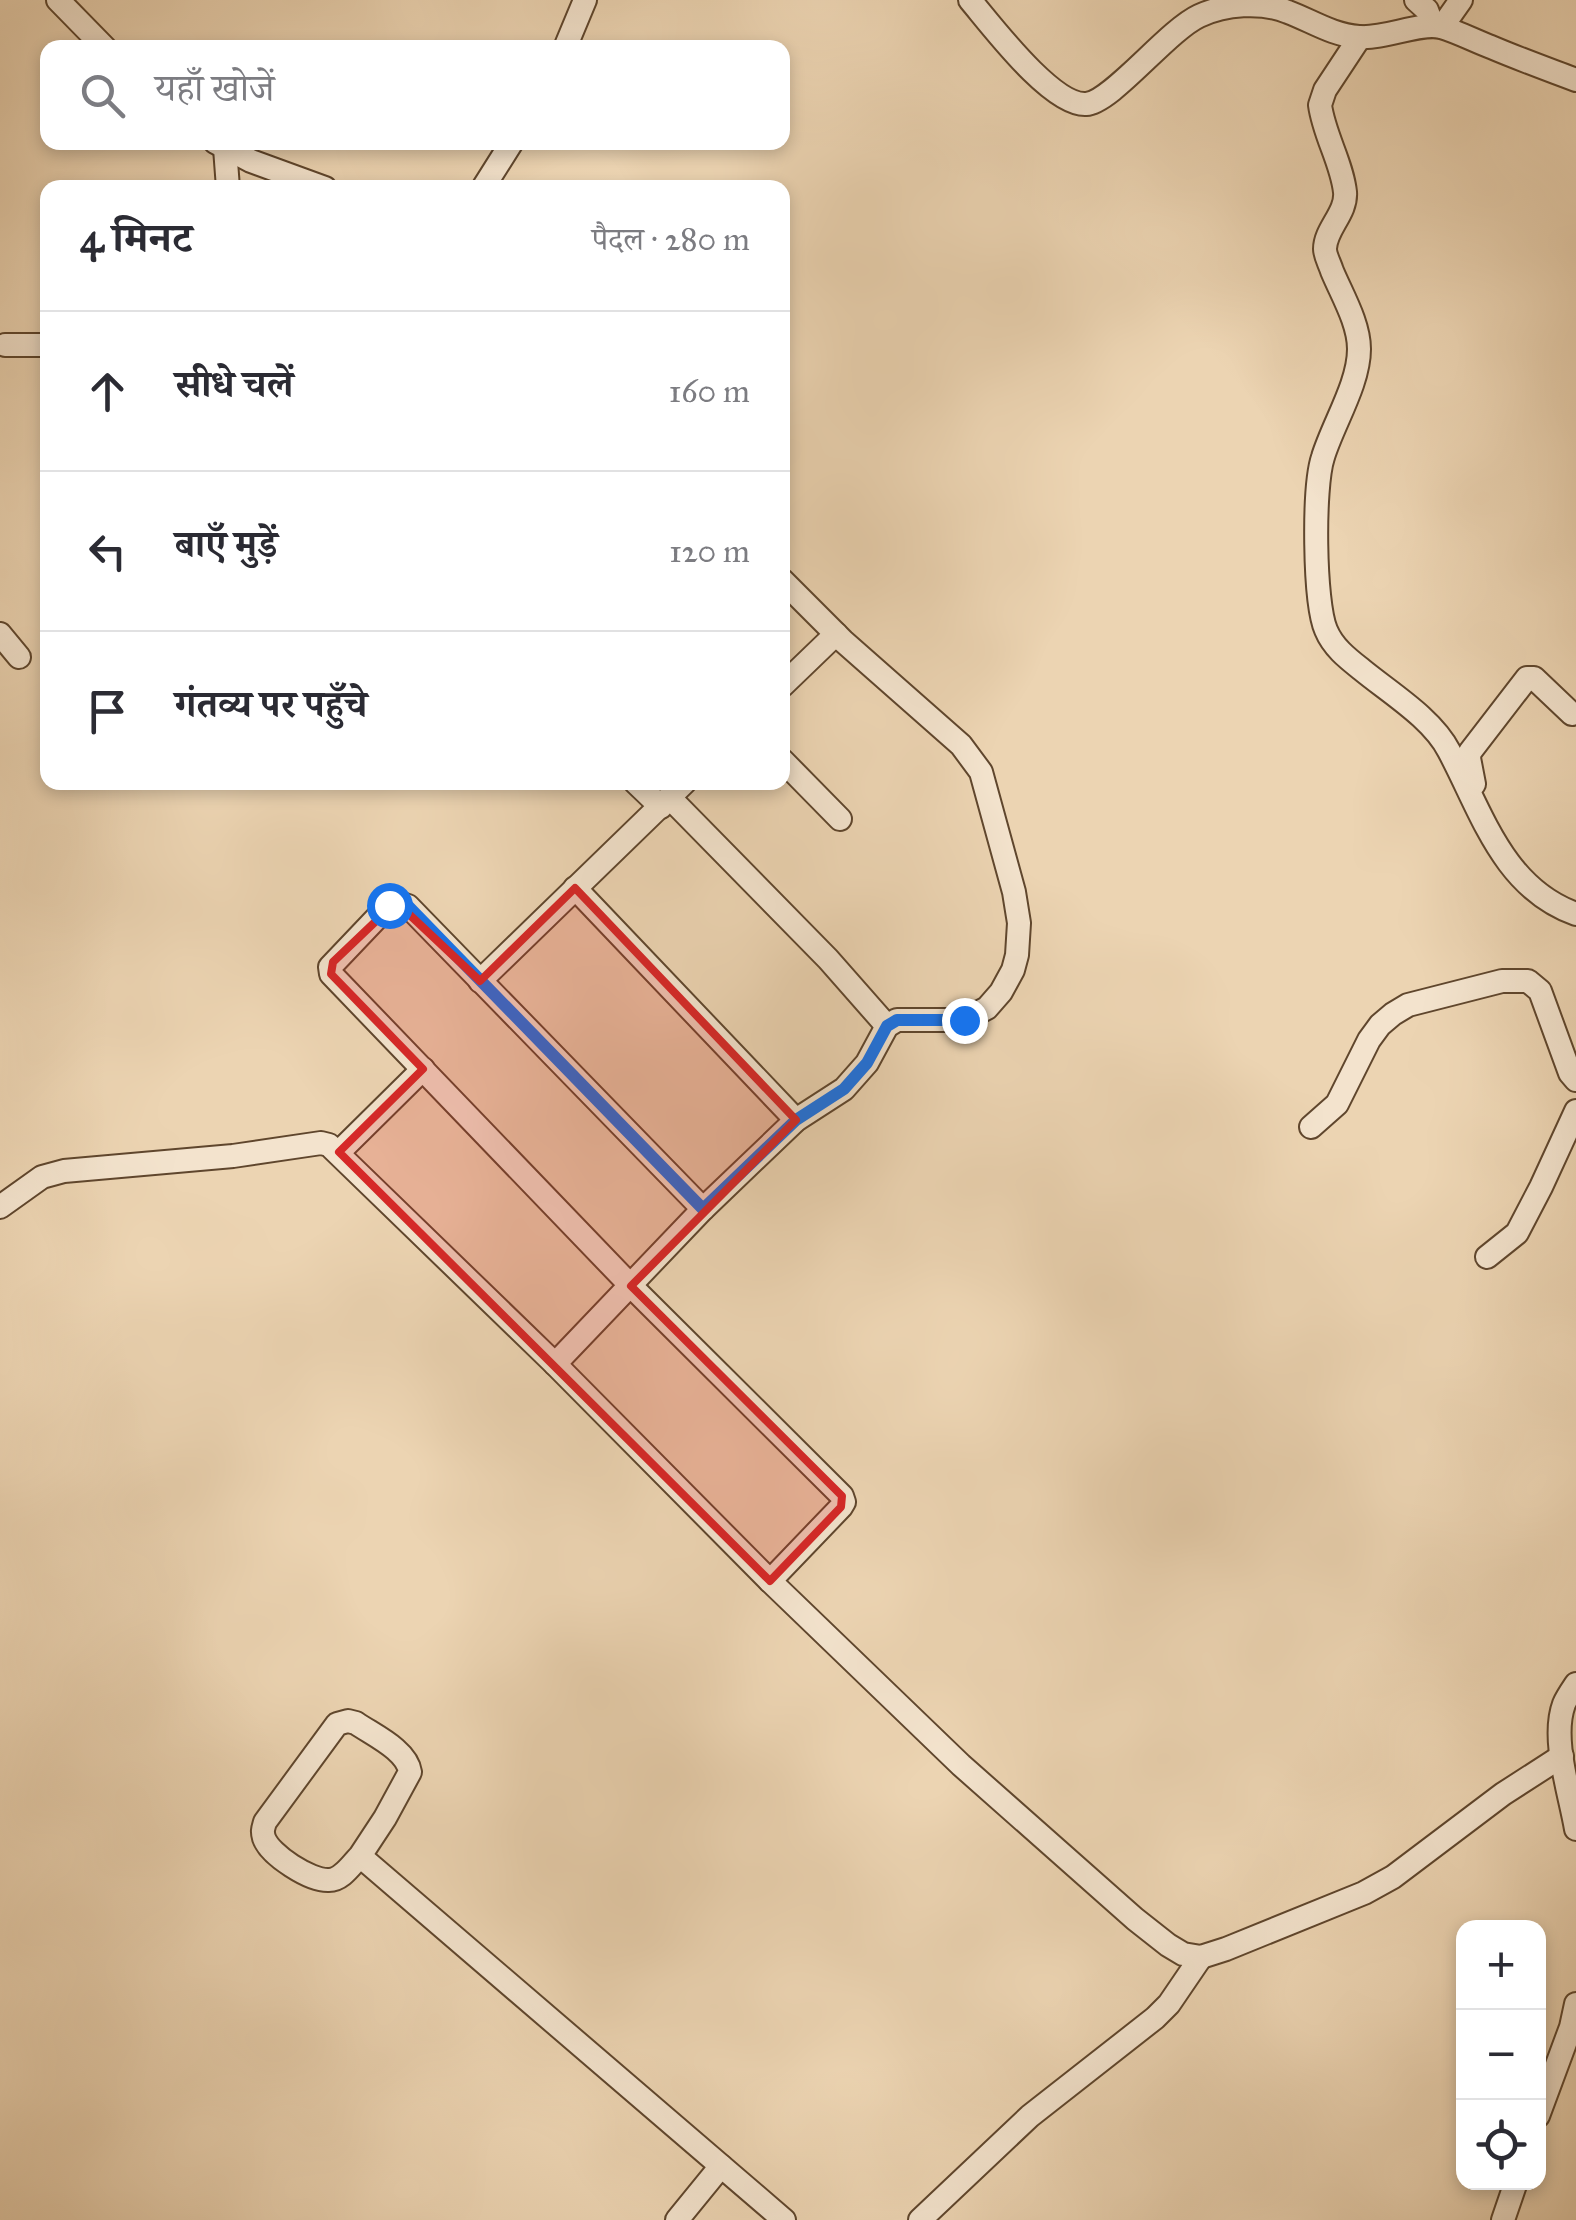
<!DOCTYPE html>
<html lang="hi">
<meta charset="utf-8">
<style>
:root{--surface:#fff;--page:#f2f2f3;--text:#2b2b33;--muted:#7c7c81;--line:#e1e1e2}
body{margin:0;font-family:"IM FELL Great Primer","Noto Serif Devanagari",serif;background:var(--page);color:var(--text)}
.controls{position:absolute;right:30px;bottom:30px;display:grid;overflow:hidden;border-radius:20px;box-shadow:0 5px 15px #0003}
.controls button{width:90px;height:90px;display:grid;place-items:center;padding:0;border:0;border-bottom:2px solid var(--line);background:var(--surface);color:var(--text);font:50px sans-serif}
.stop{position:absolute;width:30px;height:30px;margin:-22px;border:8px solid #1a73e8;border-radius:50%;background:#fff}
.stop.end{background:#1a73e8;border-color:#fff;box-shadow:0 2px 10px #0008}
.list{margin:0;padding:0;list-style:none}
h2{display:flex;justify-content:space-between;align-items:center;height:130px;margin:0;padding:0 40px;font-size:42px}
h2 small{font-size:32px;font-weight:400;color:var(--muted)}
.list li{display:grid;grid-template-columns:65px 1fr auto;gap:30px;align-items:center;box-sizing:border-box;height:160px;padding:0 40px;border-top:2px solid var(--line)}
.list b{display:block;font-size:38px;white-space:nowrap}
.list em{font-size:32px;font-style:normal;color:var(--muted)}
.icon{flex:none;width:55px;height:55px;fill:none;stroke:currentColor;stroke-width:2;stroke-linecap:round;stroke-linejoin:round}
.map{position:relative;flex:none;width:1576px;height:2220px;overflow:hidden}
.search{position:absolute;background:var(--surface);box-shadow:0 5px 15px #0003;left:40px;top:40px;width:750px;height:110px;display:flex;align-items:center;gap:25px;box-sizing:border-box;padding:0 35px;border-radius:20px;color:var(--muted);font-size:38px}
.panel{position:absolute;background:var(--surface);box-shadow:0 5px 15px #0003;left:40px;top:180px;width:750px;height:610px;border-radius:20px}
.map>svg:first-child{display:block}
</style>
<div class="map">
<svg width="1576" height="2220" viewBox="0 0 1576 2220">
<rect width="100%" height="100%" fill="#ecd4b2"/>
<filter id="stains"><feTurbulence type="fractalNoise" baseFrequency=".002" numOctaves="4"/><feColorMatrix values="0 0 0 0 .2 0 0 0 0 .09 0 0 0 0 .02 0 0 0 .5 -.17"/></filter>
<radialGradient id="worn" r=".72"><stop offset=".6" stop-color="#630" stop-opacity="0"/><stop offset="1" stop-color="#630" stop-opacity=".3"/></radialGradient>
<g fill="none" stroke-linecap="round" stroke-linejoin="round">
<!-- minor casing -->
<g stroke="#5f462d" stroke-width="26">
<g id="minor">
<path d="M58,0l47,48"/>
<path d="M970,0c22,26 82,106 116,104 25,-1 81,-73 113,-88 26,-12 62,-15 89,-4 24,9 44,23 71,25 27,2 60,-15 82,-10 17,5 34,14 50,20 28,12 56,22 85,33"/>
<path d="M1416,0l11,10 6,16"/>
<path d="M1442,27l19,-27"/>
<path d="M1360,37l-35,53 -5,15c4,30 22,58 25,87 2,21 -20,37 -20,57 0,7 5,15 7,22 10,24 27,52 27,78 0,35 -26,75 -36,108 -10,30 -9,145 3,173 7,17 21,28 35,39 29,24 71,49 88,82 33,62 54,137 127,163"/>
<path d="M565,48l20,-48"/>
<path d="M215,142l36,19 74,27"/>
<path d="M225,148l3,40"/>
<path d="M483,188l29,-46"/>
<path d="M5,345h43"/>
<path d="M0,634l19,23"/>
<path d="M782,686l54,-52"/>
<path d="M782,760l58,59"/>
<path d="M635,782l26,25"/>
<path d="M1474,784l-5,-26 1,-6 57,-74h7l38,36"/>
<path d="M670,798l158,161 59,67"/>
<path d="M575,888l221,232"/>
<path d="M480,981l205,-199"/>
<path d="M1311,1127l26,-23 32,-64 11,-15 13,-11 15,-9 94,-24h26l12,10 30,82 6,7"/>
<path d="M339,1152l84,-83"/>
<path d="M0,1207l42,-30 22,-6 169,-15 88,-13 8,2 226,219 215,217 191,184 174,154 33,26 15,9 18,3 25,-8 138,-56 29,-16 110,-83 59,-38"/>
<path d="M703,1209l-295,-303 -12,-4 -7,3 -59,62 1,7 300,312 211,210 2,6 -3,5 -71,74"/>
<path d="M1487,1257l30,-24 24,-46 35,-76"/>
<path d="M555,1364l148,-155 93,-89 48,-31 23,-26 20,-37 10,-6h67l23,-12 14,-16 12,-22 4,-15 2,-32 -5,-31 -33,-120 -20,-27 -118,-104 -61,-61"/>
<path d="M1576,1684c-4,6 -9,13 -12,20 -13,35 6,89 12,125"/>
<path d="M360,1856l25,-38 25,-46c-3,-22 -37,-37 -54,-49l-8,-2 -11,3 -72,98c-2,7 -3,9 -1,16 6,17 46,43 65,42 13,0 22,-15 31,-24l424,364"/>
<path d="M1538,2116l33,-89 5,-23"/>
<path d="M677,2220l44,-54"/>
<path d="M920,2220l110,-104 125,-98 14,-14 32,-47"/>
<path d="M1503,2220l13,-38"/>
</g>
</g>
<!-- minor -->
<use href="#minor" stroke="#f3e3cd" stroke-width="22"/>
</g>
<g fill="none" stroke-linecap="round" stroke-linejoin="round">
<!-- route -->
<path stroke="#1a73e8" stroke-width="12" d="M389,905l7,-3 12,4 295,303 93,-89 48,-31 23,-26 20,-37 10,-6h67"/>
</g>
<!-- marked area -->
<path fill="#d62828" fill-opacity="0.2" stroke="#d62828" stroke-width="8" stroke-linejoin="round" d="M575,888l221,232 -165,166 211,210 -1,11 -71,74 -431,-429 84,-83 -92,-95 2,-12 63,-60 84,79z"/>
<rect width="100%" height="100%" filter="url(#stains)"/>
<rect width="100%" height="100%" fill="url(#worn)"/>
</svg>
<div class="controls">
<button>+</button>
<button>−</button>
<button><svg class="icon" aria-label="locate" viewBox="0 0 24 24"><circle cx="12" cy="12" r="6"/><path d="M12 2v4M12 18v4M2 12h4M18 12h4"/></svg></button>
</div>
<div class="stop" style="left:389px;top:905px"></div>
<div class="stop end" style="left:964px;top:1020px"></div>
<div class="search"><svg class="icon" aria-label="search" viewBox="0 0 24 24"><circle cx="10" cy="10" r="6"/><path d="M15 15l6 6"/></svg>यहाँ खोजें</div>
<section class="panel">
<h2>4 मिनट<small>पैदल · 280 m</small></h2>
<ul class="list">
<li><svg class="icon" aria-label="ahead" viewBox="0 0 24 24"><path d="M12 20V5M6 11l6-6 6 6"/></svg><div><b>सीधे चलें</b></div><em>160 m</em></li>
<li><svg class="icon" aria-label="left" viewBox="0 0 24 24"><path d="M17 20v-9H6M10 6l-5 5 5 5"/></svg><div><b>बाएँ मुड़ें</b></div><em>120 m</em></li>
<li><svg class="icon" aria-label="arrive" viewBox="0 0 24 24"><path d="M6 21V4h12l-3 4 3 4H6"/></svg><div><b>गंतव्य पर पहुँचे</b></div></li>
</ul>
</section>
</div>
